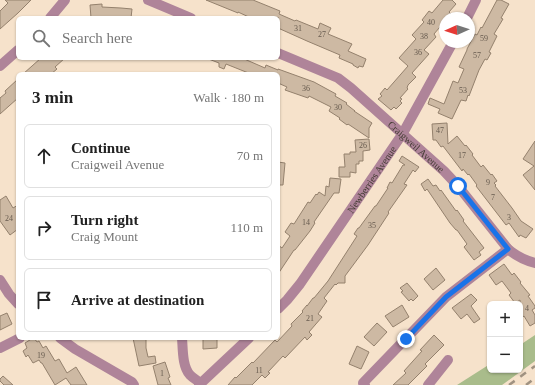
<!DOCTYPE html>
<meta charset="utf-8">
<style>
:root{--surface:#fff;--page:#f6f6f6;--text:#222;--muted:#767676;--line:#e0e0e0}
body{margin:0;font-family:Georgia,serif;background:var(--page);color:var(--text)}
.controls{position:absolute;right:12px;bottom:12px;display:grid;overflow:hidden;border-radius:6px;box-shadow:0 1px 3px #0004}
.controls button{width:36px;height:36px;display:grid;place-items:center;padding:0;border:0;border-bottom:1px solid var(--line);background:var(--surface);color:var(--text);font:20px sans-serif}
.compass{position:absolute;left:439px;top:12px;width:36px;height:36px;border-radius:50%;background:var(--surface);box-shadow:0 1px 3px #0004;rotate:267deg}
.stop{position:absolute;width:12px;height:12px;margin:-9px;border:3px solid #1a73e8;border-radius:50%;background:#fff}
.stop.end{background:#1a73e8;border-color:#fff;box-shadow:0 1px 4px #0008}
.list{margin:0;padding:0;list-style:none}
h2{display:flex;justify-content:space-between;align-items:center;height:52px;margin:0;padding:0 16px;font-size:17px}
h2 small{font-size:13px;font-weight:400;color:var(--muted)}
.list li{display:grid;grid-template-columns:26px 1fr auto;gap:12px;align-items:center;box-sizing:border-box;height:64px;margin:0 8px 8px;padding:0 8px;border:1px solid var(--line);border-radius:6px}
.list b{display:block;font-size:15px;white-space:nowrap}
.list p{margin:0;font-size:13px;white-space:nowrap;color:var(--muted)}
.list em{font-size:13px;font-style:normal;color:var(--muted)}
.icon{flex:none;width:22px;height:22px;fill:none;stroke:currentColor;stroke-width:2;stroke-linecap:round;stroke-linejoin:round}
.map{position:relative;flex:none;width:535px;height:385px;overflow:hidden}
.search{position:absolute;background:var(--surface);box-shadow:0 1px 3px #0004;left:16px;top:16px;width:264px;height:44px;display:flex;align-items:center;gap:10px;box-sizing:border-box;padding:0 14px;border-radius:6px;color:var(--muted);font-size:15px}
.panel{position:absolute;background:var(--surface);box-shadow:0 1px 3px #0004;left:16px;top:72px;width:264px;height:268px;border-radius:6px}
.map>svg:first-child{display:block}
</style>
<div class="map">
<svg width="535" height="385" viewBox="0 0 535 385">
<rect width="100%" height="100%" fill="#f6e2cb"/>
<!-- forest -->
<path fill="#a9bc8b" d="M535,335v26l-33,24h-45l33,-21v6h30v-25z"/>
<!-- building -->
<g fill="#cdb9a3" stroke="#94816d">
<path d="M5,0h26l-13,13 -18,16v-18l8,-8z"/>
<path d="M206,0h47l27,11 -1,3 16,7 1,-1 22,9 2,-6 11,5 -3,6 24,10 -4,7 18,8 -3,8 -4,-1 -1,2 -5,-3v-1l-14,-6 1,-3 -33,-14 -29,-13v-11v1h-27l-13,-6v1z"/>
<path d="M443,0h9l4,4 -7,8 2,2 -3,4h-3v3l-11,13 2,3 -12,13 5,4 -17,19 4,4 -8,8 -1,3 1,1 -8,9 2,1 -2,2 2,2 -6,6 -2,-2 -3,3 -13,-11 4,-3 -2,-2 5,-6 2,2 21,-24 -9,-8 17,-19 -4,-4 12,-13 -2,-2 7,-9 3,2z"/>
<path d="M497,0h4l8,4 -8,14 2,1 -9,15 3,2 -8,16 2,1 -4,7 -2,-1 -6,11 -10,26 -1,-1 -2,6 -5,-1 -9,19 -14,-6 2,-4 -12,-5 2,-6 14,6 9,-23 5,2 6,-14 -5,-2 8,-17v-1l8,-15 2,1 4,-8 1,1z"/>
<path d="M102,4v3l19,1 11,1 -1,9h-20v-1l-20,1 -1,-13z"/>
<path d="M41,58h24l-10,9 2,2 -6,5h-28z"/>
<path d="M206,58h36l23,10 1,-3 12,5v-1l36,13 22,12 -1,2 12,7 -1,1 9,7h-1l18,12 -3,5v10l-21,-14 -1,1 -8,-6 1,-1 -11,-7 2,-4 -22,-11 -1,2 -23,-8 2,-3 -9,-4v-9h-27l-25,-10 -2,5 -5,-2v-4z"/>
<path d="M18,79v19l-18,16v-16l6,-5 -1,-2z"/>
<path d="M447,123l1,21 9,-8 8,10 1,-1 7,9 -1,1 9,12 2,-2 8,10 1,-1 5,7 -3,2 2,2 -1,1 17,22 9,13 12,8 -7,9 -6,-3 -1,2 -10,-14 -3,2 -30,-39 1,-1 -8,-11 -1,1 -5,-6 -1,2 -19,-25 -2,1 -5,-7h-3l-1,-16z"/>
<path d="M369,139l1,11 -7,1v10h-4v3h-3v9l-6,-1v5h-11v-10h6l-1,-13h6v-2h6l-1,-12z"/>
<path d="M535,141v49l-12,-15 11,-9 -11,-7z"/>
<path d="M402,156l17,11 -4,5 -2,-2 -9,14 3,1 -19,27 1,1 -21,32 -23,31v7h-7l-2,2 -1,-1 -11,14 3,3 -9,13 4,3 -13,15 3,3 -5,5 -2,-3 -20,21 -2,-2 -15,16 2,1 -5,5 -3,-3 -10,10h-24l7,-8 1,1 16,-16 1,1 22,-23 2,2 15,-16 -1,-2 12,-12 -1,-1 5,-6v1l6,-8h1l14,-17 29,-45 -3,-2 4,-6h1l16,-22h1l12,-18h-1l3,-6 2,1 11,-18h2l-6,-4z"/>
<path d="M278,162l7,1 -2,22h-5z"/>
<path d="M330,178l11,1 -2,14h-5l-20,29 1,1 -5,8 -15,19h-1l-16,24v-29l4,3 8,-12 -5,-4 6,-9 3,1 14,-22 2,1 6,-9 1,1 2,-3 6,4 1,-10 3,1z"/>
<path d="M428,179l5,7 3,-1 4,6 1,-1 15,21 1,-1 7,10 -1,1 21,27 -5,4 2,3 -7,5 -10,-13 3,-3 -10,-14h-1l-6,-7 -23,-34 -2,2 -4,-7z"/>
<path d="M6,196l7,12 5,-3v24l-8,6 -10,-14v-21z"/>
<path d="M504,264l8,11 2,-2 7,9 -1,1 10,12 -2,1 7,10v2l-3,2 3,5v8l-5,3 -6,-10 -4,3v-19l-5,3 -6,-8 2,-2 -9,-12 -6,4 -7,-10z"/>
<path d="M436,268l9,12 -12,10 -9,-11z"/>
<path d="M407,283l11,13 -5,5 -2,-2 -2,2 -8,-9 2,-1 -3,-3z"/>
<path d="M471,294l6,6 -6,6 9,13 -6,4 -7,-9 -6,5 -9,-11z"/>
<path d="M402,305l7,12 -16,10 -8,-11z"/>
<path d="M7,313l5,11 -12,6v-14z"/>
<path d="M377,323l10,9 -13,14 -10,-9z"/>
<path d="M434,335l10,10 -19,19 2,2 -19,19h-15l13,-12 -2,-2 18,-20 -2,-1z"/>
<path d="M33,338h1l3,4 2,-1 4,7 3,-2 9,15 4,-2 8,14 9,-6 11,18h-16l-5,-7 -11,7 -13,-22h-1l-2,-3 -6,3 -5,-8 -2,2 -3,-6 4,-3 -2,-5z"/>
<path d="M133,338h13v10l2,9 7,-1 1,7 -17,3z"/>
<path d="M203,338h14v10l-14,1z"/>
<path d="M357,346l12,6 -8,17 -12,-5z"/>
<path d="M165,362l5,15 -2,1 3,7h-13l-5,-19z"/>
<path d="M3,376l10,9h-9l-4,-4v-2z"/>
</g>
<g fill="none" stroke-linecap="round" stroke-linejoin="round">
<!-- minor -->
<g stroke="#af8499" stroke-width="10">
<path d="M148,0l43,18"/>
<path d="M50,18l15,-18"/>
<path d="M467,18l9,-18"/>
<path id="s1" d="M278,53l60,25 13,10 93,83 14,15 50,63c8,7 16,11 27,14"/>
<path d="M0,66l18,-16"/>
<path d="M0,280l9,14 9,10"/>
<path id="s2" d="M278,309l9,-9 13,-16 103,-151 50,-91"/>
<path d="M60,338l15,11 57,33 2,3"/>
<path d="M182,338c1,11 0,28 8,37 3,3 7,5 10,8"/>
<path d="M0,348l20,-10"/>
<path d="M199,385l50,-47"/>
<path d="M365,385l-2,-2 83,-86 62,-48"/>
<path d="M428,385l20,-25"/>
</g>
<!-- rail -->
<g stroke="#a09281" stroke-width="2.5" stroke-dasharray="7 7" stroke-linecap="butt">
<path d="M509,385l26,-19"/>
<path d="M526,385l9,-7"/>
</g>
</g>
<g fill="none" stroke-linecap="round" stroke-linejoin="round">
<!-- route -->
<path stroke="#1a73e8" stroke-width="5" d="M406,339l40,-42 62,-48 -50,-63"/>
</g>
<g text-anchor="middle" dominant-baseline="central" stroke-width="3" stroke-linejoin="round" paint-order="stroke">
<!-- number labels -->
<g font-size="8" fill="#665a4e">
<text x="431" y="22">40</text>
<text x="298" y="28">31</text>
<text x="322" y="34">27</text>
<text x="424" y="36">38</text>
<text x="484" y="38">59</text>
<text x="418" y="52">36</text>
<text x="477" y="55">57</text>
<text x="306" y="88">36</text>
<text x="463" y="90">53</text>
<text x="338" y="107">30</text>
<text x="440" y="130">47</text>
<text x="363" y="145">26</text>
<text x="462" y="155">17</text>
<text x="488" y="182">9</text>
<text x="493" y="197">7</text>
<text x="509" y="217">3</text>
<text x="9" y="218">24</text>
<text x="306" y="222">14</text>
<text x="372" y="225">35</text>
<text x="527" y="308">4</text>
<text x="310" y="318">21</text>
<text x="41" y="355">19</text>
<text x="259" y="370">11</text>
<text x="162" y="373">1</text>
</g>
<!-- street labels -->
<g font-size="10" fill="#433b32" stroke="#f6e2cb">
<text stroke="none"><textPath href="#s1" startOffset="169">Craigweil Avenue</textPath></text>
<text stroke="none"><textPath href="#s2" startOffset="160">Newberries Avenue</textPath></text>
</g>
</g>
</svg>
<div class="controls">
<button>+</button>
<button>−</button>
</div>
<svg class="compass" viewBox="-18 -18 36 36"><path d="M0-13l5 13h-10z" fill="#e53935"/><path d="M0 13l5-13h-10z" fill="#767676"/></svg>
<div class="stop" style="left:458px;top:186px"></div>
<div class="stop end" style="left:406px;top:339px"></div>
<div class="search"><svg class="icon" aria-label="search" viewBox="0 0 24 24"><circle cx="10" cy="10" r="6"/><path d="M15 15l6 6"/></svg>Search here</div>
<section class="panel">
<h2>3 min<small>Walk · 180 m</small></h2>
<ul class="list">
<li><svg class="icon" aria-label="ahead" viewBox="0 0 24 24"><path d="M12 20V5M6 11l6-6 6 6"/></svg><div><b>Continue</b><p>Craigweil Avenue</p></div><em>70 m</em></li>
<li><svg class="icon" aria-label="right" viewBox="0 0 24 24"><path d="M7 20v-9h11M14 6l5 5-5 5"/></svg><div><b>Turn right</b><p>Craig Mount</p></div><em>110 m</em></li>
<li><svg class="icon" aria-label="arrive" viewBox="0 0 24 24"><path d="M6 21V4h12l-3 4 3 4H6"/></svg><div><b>Arrive at destination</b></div></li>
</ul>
</section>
</div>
